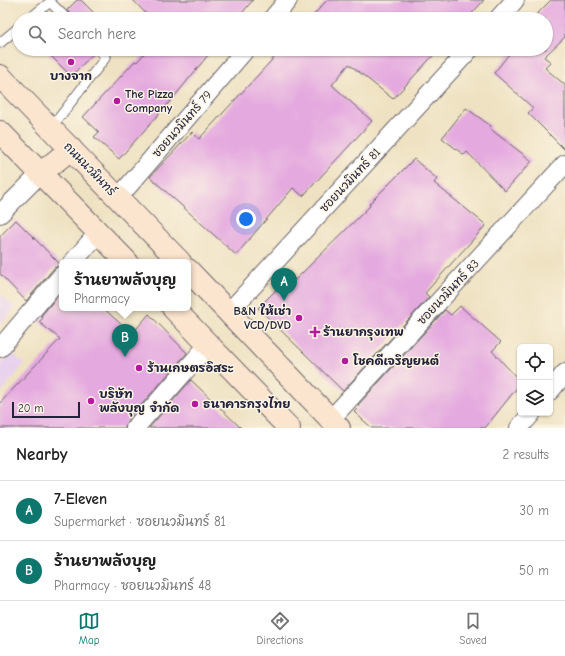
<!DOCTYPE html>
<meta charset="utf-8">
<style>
:root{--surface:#fff;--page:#f2f2f2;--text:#222;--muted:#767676;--line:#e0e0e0;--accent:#0f766e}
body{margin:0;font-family:"Comic Neue","Playpen Sans Thai",sans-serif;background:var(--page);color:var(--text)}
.controls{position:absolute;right:12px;bottom:12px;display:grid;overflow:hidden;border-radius:6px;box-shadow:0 1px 3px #0004}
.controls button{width:36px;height:36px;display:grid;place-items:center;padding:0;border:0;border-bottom:1px solid var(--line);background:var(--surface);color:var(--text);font:20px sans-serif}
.scale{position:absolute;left:12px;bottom:10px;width:68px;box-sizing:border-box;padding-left:4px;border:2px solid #22223b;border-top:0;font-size:11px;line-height:14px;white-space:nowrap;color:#22223b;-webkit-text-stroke:3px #fcf5e5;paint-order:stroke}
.you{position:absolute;left:246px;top:219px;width:14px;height:14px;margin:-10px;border:3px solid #fff;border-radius:50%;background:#1a73e8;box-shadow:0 0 0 6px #1a73e833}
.badge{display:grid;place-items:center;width:26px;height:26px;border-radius:50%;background:var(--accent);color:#fff;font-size:13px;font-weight:700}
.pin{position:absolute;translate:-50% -33px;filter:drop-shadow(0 1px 2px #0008)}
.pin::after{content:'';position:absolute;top:21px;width:14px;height:12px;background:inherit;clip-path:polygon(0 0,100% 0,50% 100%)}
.popup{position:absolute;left:59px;top:259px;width:132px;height:52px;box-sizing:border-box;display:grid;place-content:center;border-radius:6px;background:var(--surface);filter:drop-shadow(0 1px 3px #0005);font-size:13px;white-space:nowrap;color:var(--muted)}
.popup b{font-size:15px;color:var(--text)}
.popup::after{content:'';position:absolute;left:50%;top:100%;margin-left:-8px;border:8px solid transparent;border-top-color:var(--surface)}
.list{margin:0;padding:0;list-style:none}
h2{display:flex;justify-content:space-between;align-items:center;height:52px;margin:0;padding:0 16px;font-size:17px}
h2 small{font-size:13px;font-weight:400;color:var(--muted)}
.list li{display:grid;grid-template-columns:26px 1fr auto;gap:12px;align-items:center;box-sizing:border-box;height:60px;padding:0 16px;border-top:1px solid var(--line)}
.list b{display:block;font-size:15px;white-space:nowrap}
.list p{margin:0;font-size:13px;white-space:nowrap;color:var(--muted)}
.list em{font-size:13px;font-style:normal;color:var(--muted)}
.icon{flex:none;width:22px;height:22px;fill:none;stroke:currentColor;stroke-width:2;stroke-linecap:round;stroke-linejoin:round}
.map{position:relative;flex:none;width:565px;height:428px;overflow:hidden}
.search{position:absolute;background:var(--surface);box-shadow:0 1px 3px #0004;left:12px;right:12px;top:12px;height:44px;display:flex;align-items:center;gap:10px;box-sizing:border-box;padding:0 14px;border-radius:22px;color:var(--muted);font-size:15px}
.sheet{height:172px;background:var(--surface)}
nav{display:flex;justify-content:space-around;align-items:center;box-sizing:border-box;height:56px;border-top:1px solid var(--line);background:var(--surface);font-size:11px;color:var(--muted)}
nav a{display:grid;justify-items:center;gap:2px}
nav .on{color:var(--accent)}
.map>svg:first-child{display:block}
</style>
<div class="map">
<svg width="565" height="428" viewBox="0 0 565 428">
<rect width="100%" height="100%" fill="#fcf5e5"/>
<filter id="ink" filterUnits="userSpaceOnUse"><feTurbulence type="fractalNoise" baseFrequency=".025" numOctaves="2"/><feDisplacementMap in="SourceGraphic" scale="8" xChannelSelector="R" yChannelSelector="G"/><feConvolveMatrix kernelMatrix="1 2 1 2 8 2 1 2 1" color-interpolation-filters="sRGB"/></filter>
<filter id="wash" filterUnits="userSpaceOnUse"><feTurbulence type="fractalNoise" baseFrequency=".012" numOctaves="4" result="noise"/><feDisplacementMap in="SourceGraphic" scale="16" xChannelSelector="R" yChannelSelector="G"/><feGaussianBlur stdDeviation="0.9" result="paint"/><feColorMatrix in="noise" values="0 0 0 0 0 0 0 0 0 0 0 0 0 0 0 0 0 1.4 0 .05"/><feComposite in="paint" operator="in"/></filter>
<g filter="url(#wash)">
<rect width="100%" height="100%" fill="#efe2c2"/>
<!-- built -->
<g fill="#e8d2ee">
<path d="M2,295l13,13 -15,16v-27z"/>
<path d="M12,352l12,12 -24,30v-29z"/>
</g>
<g id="blocks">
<!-- building -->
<g fill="#e4a9df">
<path d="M77,0h4l19,19h-27l-2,-4 -4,-5z"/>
<path d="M133,0h120l-16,19h-86z"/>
<path d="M327,0h157l-17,19h-157z"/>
<path d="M551,0h14v37l-21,20 7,5 -6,6 20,17v65l-37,-37 5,-5 -39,-35 19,-24h33v-30h-14z"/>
<path d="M44,49h48l2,4 -23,23z"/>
<path d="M148,49h65l-39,48 -55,62 -25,-22 5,-5 -16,-15 52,-56 2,1z"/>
<path d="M282,49h157l-46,50 -44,-35 -17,21 40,36 -69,75 -10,-8 -57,67 -86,-78 42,-45 7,7z"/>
<path d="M466,108l25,18 -2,2 43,33 -27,30 -38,-39 -3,3 -22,-17z"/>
<path d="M414,159l23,20 -3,4 52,42 -61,68 4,4 -86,94 -85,-83 32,-32 5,4 75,-74 -1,-2z"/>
<path d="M16,220l45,45 -7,3 -28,33 -26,-27v-38z"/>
<path d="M62,291v17h41l29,26 17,-20 38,39 -60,68 -2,7h-125v-25l60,-64 -21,-17 4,-4 -2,-2z"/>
<path d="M460,306l41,36 -9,9 28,30v3l-35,44h-113l-18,-16 5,-5 -1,-2 87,-95 6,5z"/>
<path d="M191,380l50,48h-92z"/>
</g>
</g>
</g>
<g filter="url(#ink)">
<use href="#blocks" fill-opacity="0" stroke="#6a656a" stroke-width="1"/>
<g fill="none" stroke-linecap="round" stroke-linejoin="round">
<!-- service casing -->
<g stroke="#6a656a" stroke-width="11">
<g id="service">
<path d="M29,19l21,-17 17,17"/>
<path d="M0,43l19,-16"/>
<path d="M51,128l55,-71 -8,-8"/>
</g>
</g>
<!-- minor casing -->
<g stroke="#6a656a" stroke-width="20">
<g id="minor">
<path d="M272,19l16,-19"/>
<path d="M498,19l17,-19"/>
<path d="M118,198l128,-149"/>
<path d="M0,214l41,-41"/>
<path d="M73,262l25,-29"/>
<path d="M229,312l241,-263"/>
<path d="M0,348l62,-73"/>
<path d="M550,391l15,-18"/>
<path d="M331,419l234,-255"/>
<path d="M135,428l73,-83"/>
<path d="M519,428l13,-15"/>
</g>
</g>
<!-- secondary casing -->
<g stroke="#6a656a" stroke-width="24">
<g id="secondary">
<path d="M0,76l180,186"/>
<path d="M0,132l127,130"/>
<path d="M41,173l30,-24"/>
<path d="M188,270l151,158"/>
<path d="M173,308l116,120"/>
</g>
</g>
<!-- service -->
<use href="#service" stroke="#fff" stroke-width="9"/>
<!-- minor -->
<use href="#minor" stroke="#fff" stroke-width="18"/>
<!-- secondary -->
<use href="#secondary" stroke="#fce5cf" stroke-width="22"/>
</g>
</g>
<!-- markers -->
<g fill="#b5179e" stroke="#fcf5e5" stroke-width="1.5">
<circle cx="71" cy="62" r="4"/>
<circle cx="117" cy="101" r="4"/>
<circle cx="299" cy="318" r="4"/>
<path d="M313 326h4v4h4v4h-4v4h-4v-4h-4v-4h4z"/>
<circle cx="345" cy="361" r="4"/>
<circle cx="139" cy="368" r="4"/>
<circle cx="91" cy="401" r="4"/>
<circle cx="195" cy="404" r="4"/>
</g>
<g text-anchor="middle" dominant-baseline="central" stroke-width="3" stroke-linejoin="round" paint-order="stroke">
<!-- poi labels -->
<g font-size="12" font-weight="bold" fill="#22223b" stroke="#fcf5e5" text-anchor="start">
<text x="71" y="76" text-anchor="middle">บางจาก</text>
<text x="125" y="94">The Pizza<tspan x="125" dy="14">Company</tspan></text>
<text x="291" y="311" text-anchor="end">B&amp;N ให้เช่า<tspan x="291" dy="14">VCD/DVD</tspan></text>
<text x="323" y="332">ร้านยากรุงเทพ</text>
<text x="353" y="361">โชคดีเจริญยนต์</text>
<text x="147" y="368">ร้านเกษตรอิสระ</text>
<text x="99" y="394">บริษัท<tspan x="99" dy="14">พลังบุญ จำกัด</tspan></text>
<text x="203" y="404">ธนาคารกรุงไทย</text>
</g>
<!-- street labels -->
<g font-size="12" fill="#22223b" stroke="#fcf5e5">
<text transform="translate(182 124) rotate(-49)">ซอยนวมินทร์ 79</text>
<text transform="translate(90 169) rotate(46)">ถนนนวมินทร์</text>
<text transform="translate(350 180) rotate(-47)">ซอยนวมินทร์ 81</text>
<text transform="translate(448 292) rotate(-47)">ซอยนวมินทร์ 83</text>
</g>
</g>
</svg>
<div class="controls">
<button><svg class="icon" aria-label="locate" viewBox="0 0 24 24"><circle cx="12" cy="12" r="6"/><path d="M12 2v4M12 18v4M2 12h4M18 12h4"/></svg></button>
<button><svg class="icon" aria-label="layers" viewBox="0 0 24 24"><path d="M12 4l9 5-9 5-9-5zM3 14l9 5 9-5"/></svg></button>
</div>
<div class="scale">20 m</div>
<div class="you"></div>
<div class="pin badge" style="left:284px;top:301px">A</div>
<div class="pin badge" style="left:125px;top:357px">B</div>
<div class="popup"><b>ร้านยาพลังบุญ</b>Pharmacy</div>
<div class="search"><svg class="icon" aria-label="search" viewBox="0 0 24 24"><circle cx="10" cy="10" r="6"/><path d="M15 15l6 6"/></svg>Search here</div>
</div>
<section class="sheet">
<h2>Nearby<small>2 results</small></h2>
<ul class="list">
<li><span class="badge">A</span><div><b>7-Eleven</b><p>Supermarket · ซอยนวมินทร์ 81</p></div><em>30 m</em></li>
<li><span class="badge">B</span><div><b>ร้านยาพลังบุญ</b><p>Pharmacy · ซอยนวมินทร์ 48</p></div><em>50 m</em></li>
</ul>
</section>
<nav>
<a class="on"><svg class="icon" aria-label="map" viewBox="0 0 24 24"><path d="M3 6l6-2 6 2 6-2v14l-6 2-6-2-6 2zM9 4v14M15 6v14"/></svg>Map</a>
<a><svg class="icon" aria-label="directions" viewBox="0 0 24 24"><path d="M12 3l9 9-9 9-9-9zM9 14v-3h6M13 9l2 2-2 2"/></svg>Directions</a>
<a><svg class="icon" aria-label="saved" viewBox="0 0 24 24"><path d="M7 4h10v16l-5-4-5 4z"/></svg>Saved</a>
</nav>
